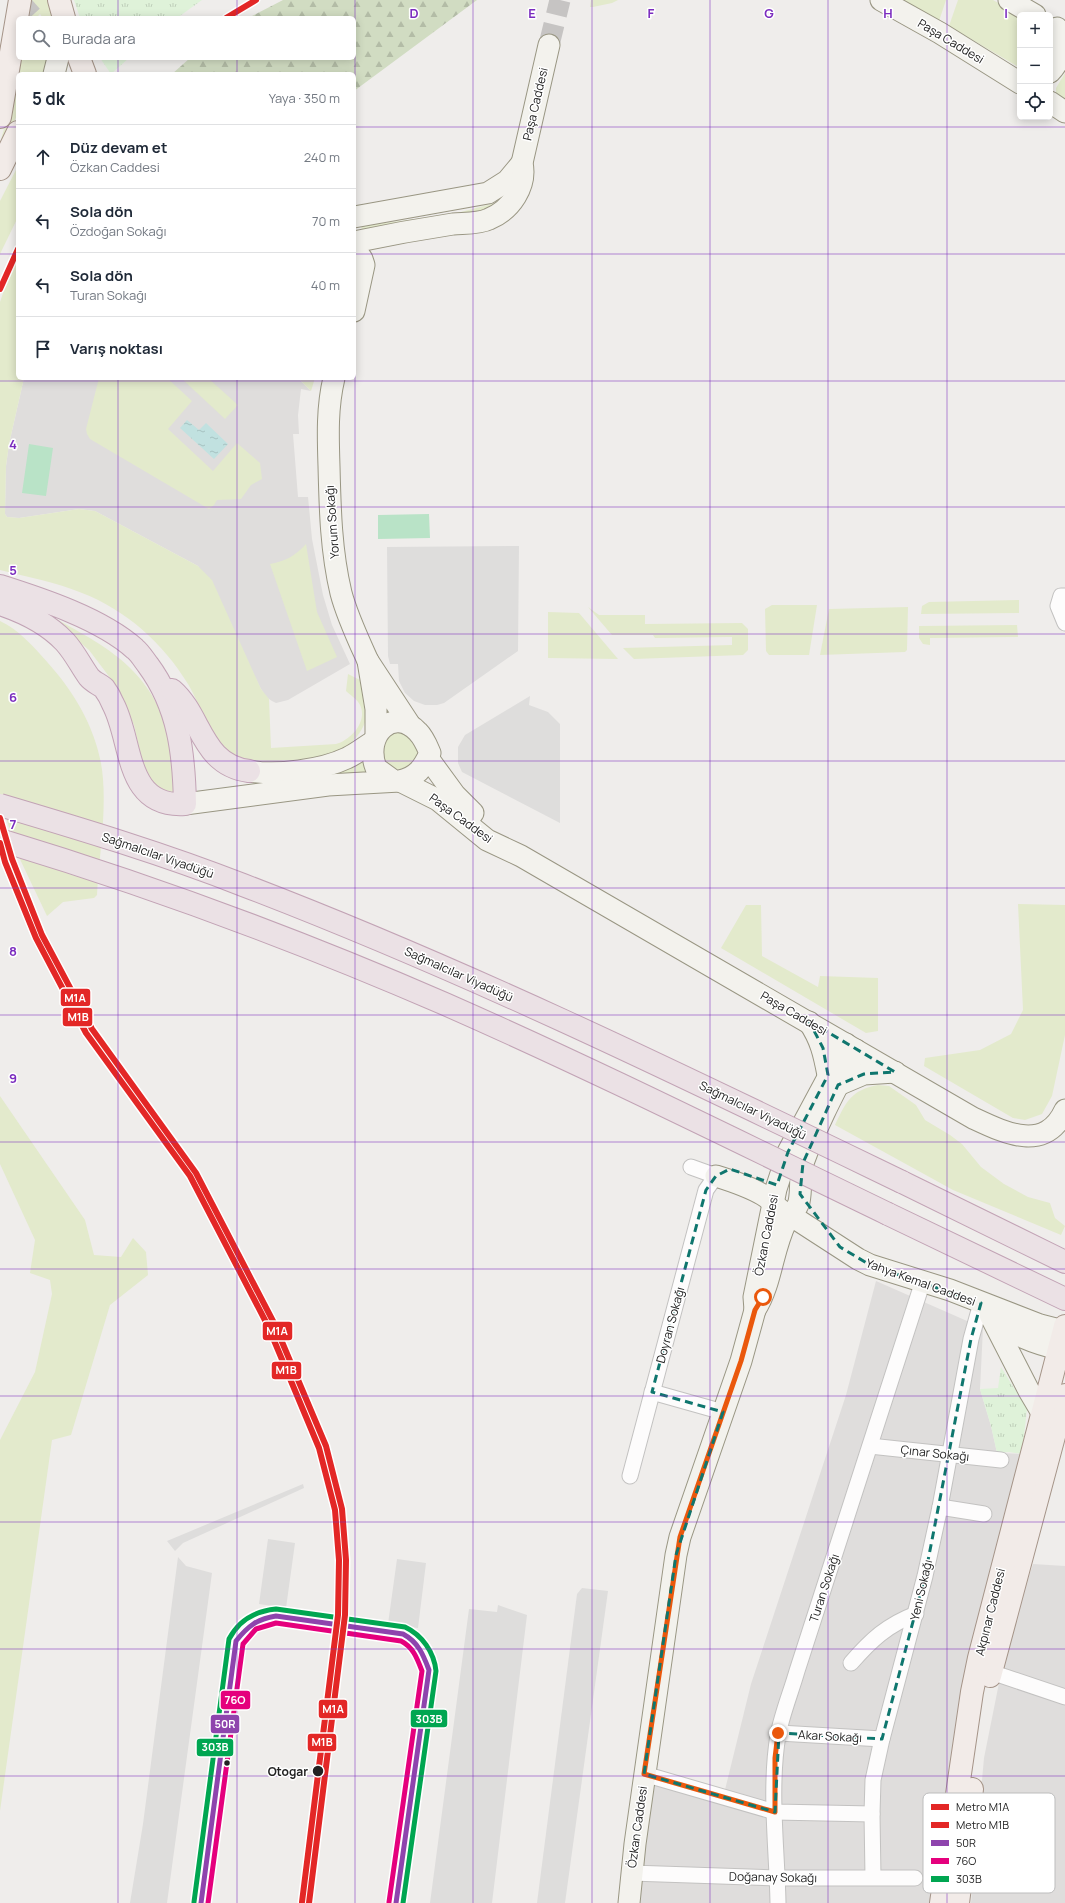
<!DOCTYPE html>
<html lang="tr">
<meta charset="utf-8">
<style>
:root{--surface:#fff;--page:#f2f2f3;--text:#1f2937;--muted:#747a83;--line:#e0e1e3}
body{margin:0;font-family:Manrope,sans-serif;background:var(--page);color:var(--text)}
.controls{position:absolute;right:12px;top:12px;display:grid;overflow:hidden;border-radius:6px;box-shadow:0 2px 10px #0003}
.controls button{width:36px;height:36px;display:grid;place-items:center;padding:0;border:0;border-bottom:1px solid var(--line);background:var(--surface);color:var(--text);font:20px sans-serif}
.stop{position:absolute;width:12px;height:12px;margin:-9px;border:3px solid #ea580c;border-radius:50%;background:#fff}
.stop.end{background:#ea580c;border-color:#fff;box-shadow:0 1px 4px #0008}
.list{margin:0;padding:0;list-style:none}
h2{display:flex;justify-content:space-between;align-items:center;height:52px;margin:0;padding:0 16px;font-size:17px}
h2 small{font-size:13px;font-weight:400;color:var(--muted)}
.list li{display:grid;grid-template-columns:26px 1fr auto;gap:12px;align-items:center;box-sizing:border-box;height:64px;padding:0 16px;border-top:1px solid var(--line)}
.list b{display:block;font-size:15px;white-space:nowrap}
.list p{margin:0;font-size:13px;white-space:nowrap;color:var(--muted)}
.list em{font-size:13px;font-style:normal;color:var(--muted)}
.icon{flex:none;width:22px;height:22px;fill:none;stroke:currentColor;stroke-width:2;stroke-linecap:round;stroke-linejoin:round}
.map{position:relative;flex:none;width:1065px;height:1903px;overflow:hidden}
.search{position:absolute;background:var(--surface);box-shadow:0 2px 10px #0003;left:16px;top:16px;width:340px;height:44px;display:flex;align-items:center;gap:10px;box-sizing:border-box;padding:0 14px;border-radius:6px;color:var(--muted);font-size:15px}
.panel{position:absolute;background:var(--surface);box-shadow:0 2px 10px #0003;left:16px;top:72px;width:340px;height:308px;border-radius:6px}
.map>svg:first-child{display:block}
</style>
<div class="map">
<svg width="1065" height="1903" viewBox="0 0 1065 1903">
<defs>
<pattern id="forest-firs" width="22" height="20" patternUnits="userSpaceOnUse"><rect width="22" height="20" fill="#d1dcc2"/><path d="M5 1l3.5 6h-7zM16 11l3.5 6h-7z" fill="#b3bca6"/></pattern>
<pattern id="park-tufts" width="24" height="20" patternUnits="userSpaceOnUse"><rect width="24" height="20" fill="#dff2d9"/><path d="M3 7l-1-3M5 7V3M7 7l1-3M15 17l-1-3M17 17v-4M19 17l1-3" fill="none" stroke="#bfcfba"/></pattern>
<pattern id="water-ripples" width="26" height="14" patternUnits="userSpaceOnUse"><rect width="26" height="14" fill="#c1e1e0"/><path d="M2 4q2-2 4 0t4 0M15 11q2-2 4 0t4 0" fill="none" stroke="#a6c1c0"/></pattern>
</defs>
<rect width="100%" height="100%" fill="#efedeb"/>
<!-- residential -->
<g fill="#dfdddc">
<path d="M24,378h274l13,13 -10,-2 -3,26 1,19h-6l5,63h10l4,42 11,56 9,30 18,39 -62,36 -12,3 -4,-2 -6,-4 -5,-8 -63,-123 -103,-55 -16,-2 -60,9 -12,-1 -2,-3 1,-48 3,-22z"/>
<path d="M876,1281l107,47 -3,61 11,37 6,27 25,1 -86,449h-300l1,-15 18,-104 67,18 29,-118 95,-289z"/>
<path d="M1033,1564l32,2v337h-94l13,-145 24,-120z"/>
</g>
<!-- religious -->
<g fill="#dedddc">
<path d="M519,546l-1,105 -74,52 -7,2h-12l-11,-4 -9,-8 -6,-12 -1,-17h-8l-2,-8 -1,-109z"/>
<path d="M530,696l-1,9 19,7 12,12v99l-98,-51 -4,-9v-16l7,-12z"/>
<path d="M303,1484l1,4 -121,55 -8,8 -8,-10z"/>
<path d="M268,1539l27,4 -9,65 -27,-4z"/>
<path d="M178,1557l8,9 26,7 -45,330h-37l13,-79z"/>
<path d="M397,1559l29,4 -8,65 -30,-4z"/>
<path d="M582,1588l26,3 -43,312h-28l40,-309z"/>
<path d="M498,1605l29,10 -35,288h-62l39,-294 28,3z"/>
</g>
<!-- grass -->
<g fill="#e3eacc">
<path d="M29,0h24l6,18h-16l-3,-4 -4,4h-12z"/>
<path d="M591,0h27l-6,3 -19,4h-3z"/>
<path d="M902,0h44l-7,21z"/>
<path d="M958,0h35l27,15v53l-71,-42z"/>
<path d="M18,58h33l-2,16h-31v39l-14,31 -4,-1 9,-32z"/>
<path d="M1065,73v29l-9,-5v-9z"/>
<path d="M18,166v51l-18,37v-53z"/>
<path d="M503,201l-22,12 -119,18 -1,-5 92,-12z"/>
<path d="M18,259v119h6l-15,66 -3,22 -1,48 2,3 12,1 60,-9 16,2 103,55 14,14 49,109 8,10 2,49 65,-4c15,-4 32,-23 24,-39 -3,-6 -10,-10 -14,-14l2,-17 16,8c1,10 5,31 1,40 -3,10 -13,22 -23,27 -22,11 -87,18 -109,5 -25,-15 -31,-47 -45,-70 -25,-41 -62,-74 -106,-91 -26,-11 -55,-16 -82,-23v-268l6,-18z"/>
<path d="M99,378h68l25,23 -24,28 45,42 24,-28 23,20 2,16 -11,6 -10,14 -24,1 -3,5 -5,4 -119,-70 -3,-5 -1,-5z"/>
<path d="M181,378h27l30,27 -13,14z"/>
<path d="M298,378h17l-4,13z"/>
<path d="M306,544l11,68 20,45 -30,14 -37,-107c16,-3 25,-8 36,-20z"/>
<path d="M1019,600v13l-98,1 1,-8 7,-4z"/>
<path d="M772,605h45l-8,50h-40l-3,-4 -1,-42z"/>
<path d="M588,607l11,8h46v9l97,-1 6,6v21l-5,5 -109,4 -11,-11 109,-3v-8l-77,1 -2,-3h-41z"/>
<path d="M908,607l-1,43 -2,2 -85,3 9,-46z"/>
<path d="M548,612l31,1 39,46 -70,-1z"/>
<path d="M45,613c66,36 110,57 128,137 3,12 1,27 1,40l-3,4 -14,-3 -13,-21 -10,-45 -23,-46 -22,-29z"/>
<path d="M0,621c18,8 35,27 48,42 29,32 52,73 55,116 3,39 -4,78 -6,116l-3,3 -31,4 -16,14 -30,-63 -17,-55z"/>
<path d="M1017,625l1,12 -88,1v7l-7,-1 -4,-6v-12z"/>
<path d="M396,731l18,5 5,18 -2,6 -10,8 -6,1h-6l-10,-7c-3,-18 -6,-20 11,-31z"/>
<path d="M362,759l6,15 -36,4 -1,-6z"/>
<path d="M1018,904l47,1v130l-13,61 -10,18 -17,6 -12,-2 -89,-52 1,-8 55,-8 31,-16 12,-24z"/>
<path d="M746,905h15l1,51 56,31 2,-11 58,2v53l-12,2 -145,-85z"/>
<path d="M878,1085l11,1 27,19 9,15 25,15 12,9 19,23 23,17 24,13 22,6 5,15 10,8 -4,9 -108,-45 -118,-65c11,-23 16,-35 43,-40z"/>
<path d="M0,1096l85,124 9,35 27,2 12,-19 13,14 2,23 -38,30 -39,130 -19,5 -52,371v-371l35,-68 17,-78 -2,-14 -20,-7 5,-33 -35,-76z"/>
</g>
<!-- forest -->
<path fill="url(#forest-firs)" d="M283,0h194l-123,91v-17h-182l18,-16h164v-40h-106z"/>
<!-- park -->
<g fill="url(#park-tufts)">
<path d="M74,0h128l-25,18h-97z"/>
<path d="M100,58h29l-18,16z"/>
<path d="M1001,1367l26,42 -5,45 -13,-2 -12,1 -6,-27 -11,-37 18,-1z"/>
</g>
<!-- pitch -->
<g fill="#b9e3c7">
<path d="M29,444l24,4 -7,48 -24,-3z"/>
<path d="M429,514l1,24 -52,1v-24z"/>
</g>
<!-- water -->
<path fill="url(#water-ripples)" d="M187,420l12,10 7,-7 22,21 -14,15 -34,-31z"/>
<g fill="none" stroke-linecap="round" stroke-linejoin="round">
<!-- secondary-tunnel -->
<g stroke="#c6c4c3" stroke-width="21" stroke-dasharray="21 10" stroke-linecap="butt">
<path d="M18,0l16,18"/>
<path d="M549,45l11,-45"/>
</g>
<!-- street casing -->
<g stroke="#c3c2c1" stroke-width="17">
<g id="street">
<path d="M1065,596h-4l-3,10 7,17"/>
<path d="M652,1392l71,20"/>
<path d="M870,1446l131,14"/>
<path d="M630,1476l76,-286 10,-14 -25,-9"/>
<path d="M940,1507l44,7"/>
<path d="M851,1663c20,-23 36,-38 65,-49"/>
<path d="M991,1672l74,25"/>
<path d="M779,1733l103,6"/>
<path d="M644,1774l131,38 97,2"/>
<path d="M631,1873l147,5h137"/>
<path d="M873,1877l-1,-63 1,-34 9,-41 43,-163 15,-69 31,-168 10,-36"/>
<path d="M778,1903c-1,-55 -9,-113 0,-168 4,-21 13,-43 19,-64l126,-390"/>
</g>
</g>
<!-- secondary casing -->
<g stroke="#999683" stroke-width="23">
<g id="secondary">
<path d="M881,0l59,33 80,50"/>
<path d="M1009,0l26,15"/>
<path d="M1050,72c13,-13 12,-27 7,-44"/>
<path d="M54,74l4,-16"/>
<path d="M1050,102l15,10"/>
<path d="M354,217l134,-24 19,-12 15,-18"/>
<path d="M354,242c33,-7 66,-13 99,-18 11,-1 26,0 36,-5 22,-9 38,-33 33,-56l27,-118"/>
<path d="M354,247l8,12 2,6 -10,46"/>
<path d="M334,378c-7,29 -6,58 -5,88 1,43 2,85 12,127 6,23 17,46 27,68"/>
<path d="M376,735v-26l-8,-48 42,64"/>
<path d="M428,758l27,37 18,18"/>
<path d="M249,771c28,5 73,-1 98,-13 9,-4 17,-11 26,-16"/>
<path d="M400,781l38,19 49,40 34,16 452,262c32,15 72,35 92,-8"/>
<path d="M185,804l143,-19 72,-4c17,-4 23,-13 30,-28 -3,-7 -6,-15 -12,-21 -24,-26 -55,2 -42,36l18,13"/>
<path d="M809,1022c12,18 15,32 19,53"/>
<path d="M846,1044l-58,108 -12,37 -22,108 1,13c17,-27 17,-60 31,-88 4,-8 11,-12 13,-20 3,-14 0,-26 4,-39 14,-39 34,-76 53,-113"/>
<path d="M838,1085l26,-11 31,-2"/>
<path d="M716,1176c16,5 32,10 47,19 11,6 15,17 27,20l68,44 12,6 80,25 90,35 24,6"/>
<path d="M990,1315l39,76 13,22"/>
<path d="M993,1318c19,17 41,25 66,31"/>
<path d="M629,1903l6,-59 41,-289 4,-18 61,-176 14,-51"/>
</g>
</g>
<!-- primary casing -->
<g stroke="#a59488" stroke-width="24">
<g id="primary">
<path d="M59,0l5,18"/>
<path d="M79,58l6,16"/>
<path d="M0,117l20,-117"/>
<path d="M0,169l18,-37"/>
<path d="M990,1676l75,-281"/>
<path d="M941,1903l31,-211 7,-34 86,-332"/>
<path d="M958,1903l14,-114"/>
</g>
</g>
<!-- highway casing -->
<g stroke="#c2a3b5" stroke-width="24">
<g id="highway">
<path d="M0,586c41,13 102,33 135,63 5,4 9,11 13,16 31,42 36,89 37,139 -61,4 -52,-63 -72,-100 -2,-5 -6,-12 -9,-16 -5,-4 -11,-6 -15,-11 -8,-11 -14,-24 -24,-35 -17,-18 -41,-30 -65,-38"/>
<path d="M172,690c30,26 29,75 77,81"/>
<path d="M902,1182l163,80"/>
<path d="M888,1214l177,85"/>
</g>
</g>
<!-- street -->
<use href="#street" stroke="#fdfcfc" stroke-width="15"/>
<!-- secondary -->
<use href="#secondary" stroke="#f3f2ed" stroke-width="21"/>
<!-- primary -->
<use href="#primary" stroke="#f2ebe8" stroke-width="22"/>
<!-- highway -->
<use href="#highway" stroke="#ebe1e5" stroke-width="22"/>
<!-- highway-bridge casing -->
<g stroke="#c2a3b5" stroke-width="24" stroke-linecap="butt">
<g id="highway-bridge">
<path d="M0,805c81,24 164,49 243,80 225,86 442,192 659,297"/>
<path d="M0,840c152,46 300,101 445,164 150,66 296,139 443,210"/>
</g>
</g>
<!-- highway-bridge -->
<use href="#highway-bridge" stroke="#ebe1e5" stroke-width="22"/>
<!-- bus-1 casing -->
<g stroke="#fff" stroke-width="8">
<path id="bus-1" d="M201,1903l35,-262c12,-15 21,-22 40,-25l127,18c15,8 20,20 26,36l-33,233"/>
</g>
<!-- bus-2 casing -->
<g stroke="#fff" stroke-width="8">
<path id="bus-2" d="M208,1903l35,-259 13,-15 20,-6 125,18c12,6 16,17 21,30l-33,231"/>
</g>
<!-- bus-3 casing -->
<g stroke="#fff" stroke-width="8">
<path id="bus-3" d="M194,1902l35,-263c10,-19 27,-28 47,-30l129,18c17,8 29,25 31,44l-33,232"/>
</g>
<!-- bus-1 -->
<use href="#bus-1" stroke="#8e44ad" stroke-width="5"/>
<!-- bus-2 -->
<use href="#bus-2" stroke="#e5007d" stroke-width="5"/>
<!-- bus-3 -->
<use href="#bus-3" stroke="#00a651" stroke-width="5"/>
<!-- metro-1 casing -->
<g stroke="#fff" stroke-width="9">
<g id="metro-1">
<path d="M226,18l30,-18"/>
<path d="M0,289l18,-40"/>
<path d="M0,818l12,41 30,76 50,94 104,144 78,150 52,123 16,63 4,51 -1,55 -36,288"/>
</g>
</g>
<!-- metro-2 casing -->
<g stroke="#fff" stroke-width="9">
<path id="metro-2" d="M0,843l5,19 31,76 50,95 104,143 78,150 51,122 16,62 4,50 -1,55 -36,287"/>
</g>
<!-- metro-1 -->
<use href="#metro-1" stroke="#e32726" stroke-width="6"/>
<!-- metro-2 -->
<use href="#metro-2" stroke="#e32726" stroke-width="6"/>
</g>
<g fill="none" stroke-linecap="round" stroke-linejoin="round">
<!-- route -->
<path stroke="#ea580c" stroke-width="5" d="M763,1297l-8,13 -14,51 -61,176 -36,237 131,38v-54l3,-25"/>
</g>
<!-- marked area -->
<path fill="none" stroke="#0f766e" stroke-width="3" stroke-dasharray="8 5" stroke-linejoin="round" d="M809,1021l86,51 -31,2 -26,11 -35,78 -3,31 40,53 30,18 111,38 -10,36 -46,237 -43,163 -103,-6 -4,79 -131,-38 32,-219 47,-143 -71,-20 54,-202 10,-14 14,-7 47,16 11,-33 40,-77 -5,-27z"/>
<!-- grid -->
<path fill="none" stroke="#7b2cbf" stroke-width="1" stroke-opacity="0.55" d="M118,0v18M237,0v18M355,0v1903M473,0v1903M592,0v1903M710,0v1903M828,0v1903M947,0v1903M118,58v16M237,58v16M0,127h18M354,127h711M0,254h18M354,254h711M118,378v1525M237,378v1525M0,381h1065M0,507h1065M0,634h1065M0,761h1065M0,888h1065M0,1015h1065M0,1142h1065M0,1269h1065M0,1396h1065M0,1522h1065M0,1649h1065M0,1776h1065"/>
<!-- markers -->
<g fill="#222" stroke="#fff" stroke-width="1.5">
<circle cx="227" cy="1763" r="3.5"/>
<circle cx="318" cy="1771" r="6"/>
</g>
<g text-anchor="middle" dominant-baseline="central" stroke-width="3" stroke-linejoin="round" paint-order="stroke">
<!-- street labels -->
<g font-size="12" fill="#222" stroke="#fff">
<text transform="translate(951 41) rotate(31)">Paşa Caddesi</text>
<text transform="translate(535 104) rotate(-77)">Paşa Caddesi</text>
<text transform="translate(332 522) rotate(-94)">Yorum Sokağı</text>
<text transform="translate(461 818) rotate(36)">Paşa Caddesi</text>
<text transform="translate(158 855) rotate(19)">Sağmalcılar Viyadüğü</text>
<text transform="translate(459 974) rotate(24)">Sağmalcılar Viyadüğü</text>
<text transform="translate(794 1013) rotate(30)">Paşa Caddesi</text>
<text transform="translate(753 1110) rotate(26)">Sağmalcılar Viyadüğü</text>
<text transform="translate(766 1235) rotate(-79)">Özkan Caddesi</text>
<text transform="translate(921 1282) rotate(20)">Yahya Kemal Caddesi</text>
<text transform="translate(670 1325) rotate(-75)">Doyran Sokağı</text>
<text transform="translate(935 1453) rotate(6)">Çınar Sokağı</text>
<text transform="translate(824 1588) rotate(-72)">Turan Sokağı</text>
<text transform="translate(921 1590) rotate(-77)">Yeni Sokağı</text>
<text transform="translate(990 1612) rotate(-76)">Akpınar Caddesi</text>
<text transform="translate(830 1736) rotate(3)">Akar Sokağı</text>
<text transform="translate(637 1827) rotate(-82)">Özkan Caddesi</text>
<text transform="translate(773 1877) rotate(1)">Doğanay Sokağı</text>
</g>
<!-- stop labels -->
<g font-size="12" font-weight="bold" fill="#222" stroke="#fff" text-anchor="end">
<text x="308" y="1771">Otogar</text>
</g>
</g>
<!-- legend -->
<rect x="923" y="1793" width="132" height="100" rx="6" fill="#fff" stroke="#bdbdbd" stroke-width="1"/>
<rect x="931" y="1804" width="18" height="6" fill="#e32726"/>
<rect x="931" y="1822" width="18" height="6" fill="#e32726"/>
<rect x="931" y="1840" width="18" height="6" fill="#8e44ad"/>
<rect x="931" y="1858" width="18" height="6" fill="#e5007d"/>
<rect x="931" y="1876" width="18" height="6" fill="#00a651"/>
<g font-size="11" fill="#222">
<text x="956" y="1811">Metro M1A</text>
<text x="956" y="1829">Metro M1B</text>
<text x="956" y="1847">50R</text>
<text x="956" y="1865">76O</text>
<text x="956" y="1883">303B</text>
</g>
<g font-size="13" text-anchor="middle" font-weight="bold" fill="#7b2cbf" stroke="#fff" stroke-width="3" stroke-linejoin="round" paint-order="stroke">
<text x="414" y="18">D</text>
<text x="532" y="18">E</text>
<text x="651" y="18">F</text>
<text x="769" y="18">G</text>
<text x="888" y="18">H</text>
<text x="1006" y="18">I</text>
<text x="13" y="449">4</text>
<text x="13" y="575">5</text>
<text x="13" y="702">6</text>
<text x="13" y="829">7</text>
<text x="13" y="956">8</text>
<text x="13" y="1083">9</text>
</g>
<g stroke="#fff" stroke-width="1.5">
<rect x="60" y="988" width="31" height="19" rx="4" fill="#e32726"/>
<rect x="62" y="1007" width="31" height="20" rx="4" fill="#e32726"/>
<rect x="262" y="1321" width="31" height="20" rx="4" fill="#e32726"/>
<rect x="271" y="1361" width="31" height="19" rx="4" fill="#e32726"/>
<rect x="220" y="1690" width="31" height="20" rx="4" fill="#e5007d"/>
<rect x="318" y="1699" width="30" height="20" rx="4" fill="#e32726"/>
<rect x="410" y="1709" width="38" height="19" rx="4" fill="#00a651"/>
<rect x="210" y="1714" width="30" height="20" rx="4" fill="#8e44ad"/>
<rect x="307" y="1733" width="30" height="19" rx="4" fill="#e32726"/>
<rect x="196" y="1738" width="38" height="19" rx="4" fill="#00a651"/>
</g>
<g font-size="11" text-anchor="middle" font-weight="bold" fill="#fff">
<text x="75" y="1002">M1A</text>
<text x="78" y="1021">M1B</text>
<text x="277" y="1335">M1A</text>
<text x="286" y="1374">M1B</text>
<text x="235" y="1704">76O</text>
<text x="333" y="1713">M1A</text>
<text x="429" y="1723">303B</text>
<text x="225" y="1728">50R</text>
<text x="322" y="1746">M1B</text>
<text x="215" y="1751">303B</text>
</g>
</svg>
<div class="controls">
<button>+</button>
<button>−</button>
<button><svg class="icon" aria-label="locate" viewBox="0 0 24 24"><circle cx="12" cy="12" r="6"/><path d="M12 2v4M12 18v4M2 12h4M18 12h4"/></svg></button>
</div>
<div class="stop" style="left:763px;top:1297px"></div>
<div class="stop end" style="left:778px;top:1733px"></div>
<div class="search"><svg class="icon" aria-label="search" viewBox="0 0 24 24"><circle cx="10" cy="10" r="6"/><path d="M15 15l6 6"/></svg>Burada ara</div>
<section class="panel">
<h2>5 dk<small>Yaya · 350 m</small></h2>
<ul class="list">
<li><svg class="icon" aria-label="ahead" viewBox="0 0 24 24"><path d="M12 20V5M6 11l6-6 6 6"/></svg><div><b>Düz devam et</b><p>Özkan Caddesi</p></div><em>240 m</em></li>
<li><svg class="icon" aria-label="left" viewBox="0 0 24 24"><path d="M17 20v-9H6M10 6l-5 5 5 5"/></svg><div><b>Sola dön</b><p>Özdoğan Sokağı</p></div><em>70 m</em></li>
<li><svg class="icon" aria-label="left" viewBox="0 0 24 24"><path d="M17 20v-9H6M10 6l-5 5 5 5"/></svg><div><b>Sola dön</b><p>Turan Sokağı</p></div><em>40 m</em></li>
<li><svg class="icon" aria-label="arrive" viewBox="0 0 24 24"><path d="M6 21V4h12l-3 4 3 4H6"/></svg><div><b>Varış noktası</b></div></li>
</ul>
</section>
</div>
